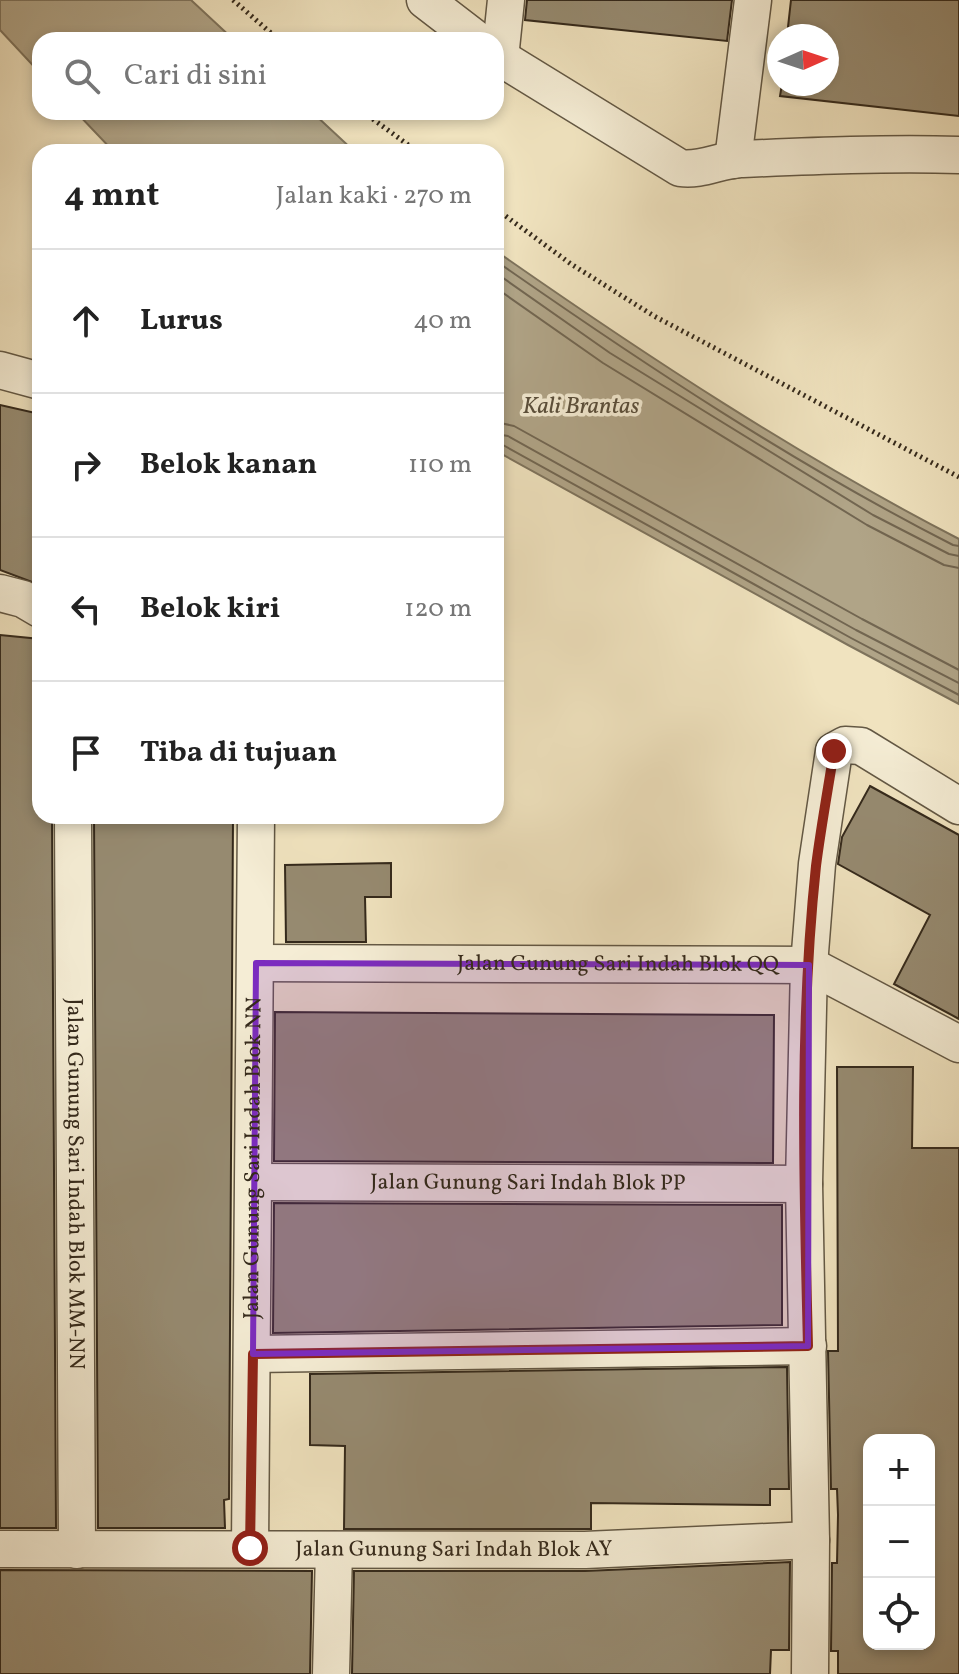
<!DOCTYPE html>
<html lang="id">
<meta charset="utf-8">
<style>
:root{--surface:#fff;--page:#f2f2f2;--text:#222;--muted:#767676;--line:#e0e0e0}
body{margin:0;font-family:Vollkorn,serif;background:var(--page);color:var(--text)}
.controls{position:absolute;right:24px;bottom:24px;display:grid;overflow:hidden;border-radius:16px;box-shadow:0 4px 12px #0003}
.controls button{width:72px;height:72px;display:grid;place-items:center;padding:0;border:0;border-bottom:2px solid var(--line);background:var(--surface);color:var(--text);font:40px sans-serif}
.compass{position:absolute;left:767px;top:24px;width:72px;height:72px;border-radius:50%;background:var(--surface);box-shadow:0 4px 12px #0003;rotate:87deg}
.stop{position:absolute;width:24px;height:24px;margin:-18px;border:6px solid #8f2418;border-radius:50%;background:#fff}
.stop.end{background:#8f2418;border-color:#fff;box-shadow:0 2px 8px #0008}
.list{margin:0;padding:0;list-style:none}
h2{display:flex;justify-content:space-between;align-items:center;height:104px;margin:0;padding:0 32px;font-size:34px}
h2 small{font-size:26px;font-weight:400;color:var(--muted)}
.list li{display:grid;grid-template-columns:52px 1fr auto;gap:24px;align-items:center;box-sizing:border-box;height:144px;padding:0 32px;border-top:2px solid var(--line)}
.list b{display:block;font-size:30px;white-space:nowrap}
.list em{font-size:26px;font-style:normal;color:var(--muted)}
.icon{flex:none;width:44px;height:44px;fill:none;stroke:currentColor;stroke-width:2;stroke-linecap:round;stroke-linejoin:round}
.map{position:relative;flex:none;width:959px;height:1674px;overflow:hidden}
.search{position:absolute;background:var(--surface);box-shadow:0 4px 12px #0003;left:32px;top:32px;width:472px;height:88px;display:flex;align-items:center;gap:20px;box-sizing:border-box;padding:0 28px;border-radius:24px;color:var(--muted);font-size:30px}
.panel{position:absolute;background:var(--surface);box-shadow:0 4px 12px #0003;left:32px;top:144px;width:472px;height:680px;border-radius:24px}
.map>svg:first-child{display:block}
</style>
<div class="map">
<svg width="959" height="1674" viewBox="0 0 959 1674">
<rect width="100%" height="100%" fill="#f0e3bf"/>
<filter id="stains"><feTurbulence type="fractalNoise" baseFrequency=".0025" numOctaves="4"/><feColorMatrix values="0 0 0 0 .2 0 0 0 0 .09 0 0 0 0 .02 0 0 0 .5 -.17"/></filter>
<radialGradient id="worn" r=".72"><stop offset=".6" stop-color="#630" stop-opacity="0"/><stop offset="1" stop-color="#630" stop-opacity=".3"/></radialGradient>
<!-- water -->
<g fill="#b0a487" stroke="#7e735c" stroke-width="2">
<path d="M0,0h191l43,40h-194v33l-40,-43z"/>
<path d="M76,112h236l43,40h-241z"/>
<path d="M496,251c149,104 302,205 463,288v165l-111,-59 -352,-194z"/>
</g>
<g fill="none" stroke-linecap="round" stroke-linejoin="round">
<!-- shore -->
<g stroke="#726651" stroke-width="2">
<path d="M496,261c146,102 298,203 457,284l6,1"/>
<path d="M496,273l114,80 263,162 76,39 10,2"/>
<path d="M496,288l107,75 264,162 77,40 15,3"/>
<path d="M496,422l18,4 348,193 97,51"/>
<path d="M496,434l12,2 348,194 103,53"/>
<path d="M496,444l7,1 348,193 108,57"/>
</g>
</g>
<!-- building -->
<g fill="#968a70" stroke="#34291b" stroke-width="2" fill-rule="evenodd">
<path d="M527,0h205l-5,41 -202,-21z"/>
<path d="M791,0h168v116l-179,-20 2,-12h45v-48h-40z"/>
<path d="M0,405l40,9v171l-40,-15z"/>
<path d="M0,635l40,4v177h12l4,712h-56z"/>
<path d="M870,786l89,49v184l-65,-35 36,-69 -92,-51 4,-27z"/>
<path d="M94,816h139l-4,683 -5,1 1,28h-127z"/>
<path d="M391,863v34h-26l1,45h-80l-1,-77z"/>
<path d="M275,1012l499,3 -1,148 -499,-2z"/>
<path d="M837,1067h76l-1,81h47v526h-121v-23h-7l1,-88h5l1,-48 -1,-26h-6l-3,-138h10zM869,1440h60v204h-60z"/>
<path d="M274,1203l508,2v120l-509,8z"/>
<path d="M787,1367l2,122h-19v16l-179,-2v26h-247l1,-83 -35,-1v-71z"/>
<path d="M790,1562l-1,88h-18l-1,24h-418l2,-103h231z"/>
<path d="M0,1570l312,1 -2,103h-310z"/>
</g>
<g fill="none" stroke-linecap="round" stroke-linejoin="round">
<!-- minor casing -->
<g stroke="#635844" stroke-width="39">
<g id="minor">
<path d="M425,0l52,40"/>
<path d="M496,55l184,113c22,3 39,-8 61,-9 73,-3 145,-6 218,-4"/>
<path d="M500,58l6,-58"/>
<path d="M733,160l20,-160"/>
<path d="M0,370l40,11"/>
<path d="M0,593l23,6 17,10"/>
<path id="s1" d="M73,816l4,734"/>
<path id="s2" d="M256,963l553,2 150,79"/>
<path id="s3" d="M254,1182l550,2"/>
<path d="M253,1354l555,-8"/>
<path id="s4" d="M250,1548l6,-732"/>
<path id="s5" d="M0,1549l585,1 226,-10"/>
<path d="M331,1674l3,-124"/>
<path d="M810,1674l1,-134 -7,-356 5,-219 8,-101 17,-113 11,-6 16,1 98,60"/>
</g>
</g>
<!-- path -->
<g stroke="#34291b" stroke-width="5" stroke-dasharray="2 4" stroke-linecap="butt">
<path d="M233,0l46,40"/>
<path d="M363,112l55,40"/>
<path d="M496,209l75,55 83,52 305,161"/>
</g>
<!-- minor -->
<use href="#minor" stroke="#f5edd5" stroke-width="36"/>
</g>
<g fill="none" stroke-linecap="round" stroke-linejoin="round">
<!-- route -->
<path stroke="#8f2418" stroke-width="10" d="M250,1548l3,-194 555,-8c-4,-160 -9,-321 8,-480 5,-39 12,-77 18,-115"/>
</g>
<!-- marked area -->
<path fill="#7b2cbf" fill-opacity="0.2" stroke="#7b2cbf" stroke-width="6" stroke-linejoin="round" d="M256,963l553,2 -1,381 -555,8z"/>
<g text-anchor="middle" dominant-baseline="central" stroke-width="7" stroke-linejoin="round" paint-order="stroke">
<!-- street labels -->
<g font-size="22" fill="#34291b" stroke="#f5edd5">
<text stroke="none"><textPath href="#s2" startOffset="362">Jalan Gunung Sari Indah Blok QQ</textPath></text>
<text stroke="none"><textPath href="#s4" startOffset="390">Jalan Gunung Sari Indah Blok NN</textPath></text>
<text stroke="none"><textPath href="#s1" startOffset="368">Jalan Gunung Sari Indah Blok MM-NN</textPath></text>
<text stroke="none"><textPath href="#s3" startOffset="274">Jalan Gunung Sari Indah Blok PP</textPath></text>
<text stroke="none"><textPath href="#s5" startOffset="454">Jalan Gunung Sari Indah Blok AY</textPath></text>
</g>
<!-- water labels -->
<g font-size="24" font-style="italic" fill="#594e3b" stroke="#f5edd5">
<text x="581" y="407">Kali Brantas</text>
</g>
</g>
<rect width="100%" height="100%" filter="url(#stains)"/>
<rect width="100%" height="100%" fill="url(#worn)"/>
</svg>
<div class="controls">
<button>+</button>
<button>−</button>
<button><svg class="icon" aria-label="locate" viewBox="0 0 24 24"><circle cx="12" cy="12" r="6"/><path d="M12 2v4M12 18v4M2 12h4M18 12h4"/></svg></button>
</div>
<svg class="compass" viewBox="-18 -18 36 36"><path d="M0-13l5 13h-10z" fill="#e53935"/><path d="M0 13l5-13h-10z" fill="#767676"/></svg>
<div class="stop" style="left:250px;top:1548px"></div>
<div class="stop end" style="left:834px;top:751px"></div>
<div class="search"><svg class="icon" aria-label="search" viewBox="0 0 24 24"><circle cx="10" cy="10" r="6"/><path d="M15 15l6 6"/></svg>Cari di sini</div>
<section class="panel">
<h2>4 mnt<small>Jalan kaki · 270 m</small></h2>
<ul class="list">
<li><svg class="icon" aria-label="ahead" viewBox="0 0 24 24"><path d="M12 20V5M6 11l6-6 6 6"/></svg><div><b>Lurus</b></div><em>40 m</em></li>
<li><svg class="icon" aria-label="right" viewBox="0 0 24 24"><path d="M7 20v-9h11M14 6l5 5-5 5"/></svg><div><b>Belok kanan</b></div><em>110 m</em></li>
<li><svg class="icon" aria-label="left" viewBox="0 0 24 24"><path d="M17 20v-9H6M10 6l-5 5 5 5"/></svg><div><b>Belok kiri</b></div><em>120 m</em></li>
<li><svg class="icon" aria-label="arrive" viewBox="0 0 24 24"><path d="M6 21V4h12l-3 4 3 4H6"/></svg><div><b>Tiba di tujuan</b></div></li>
</ul>
</section>
</div>
